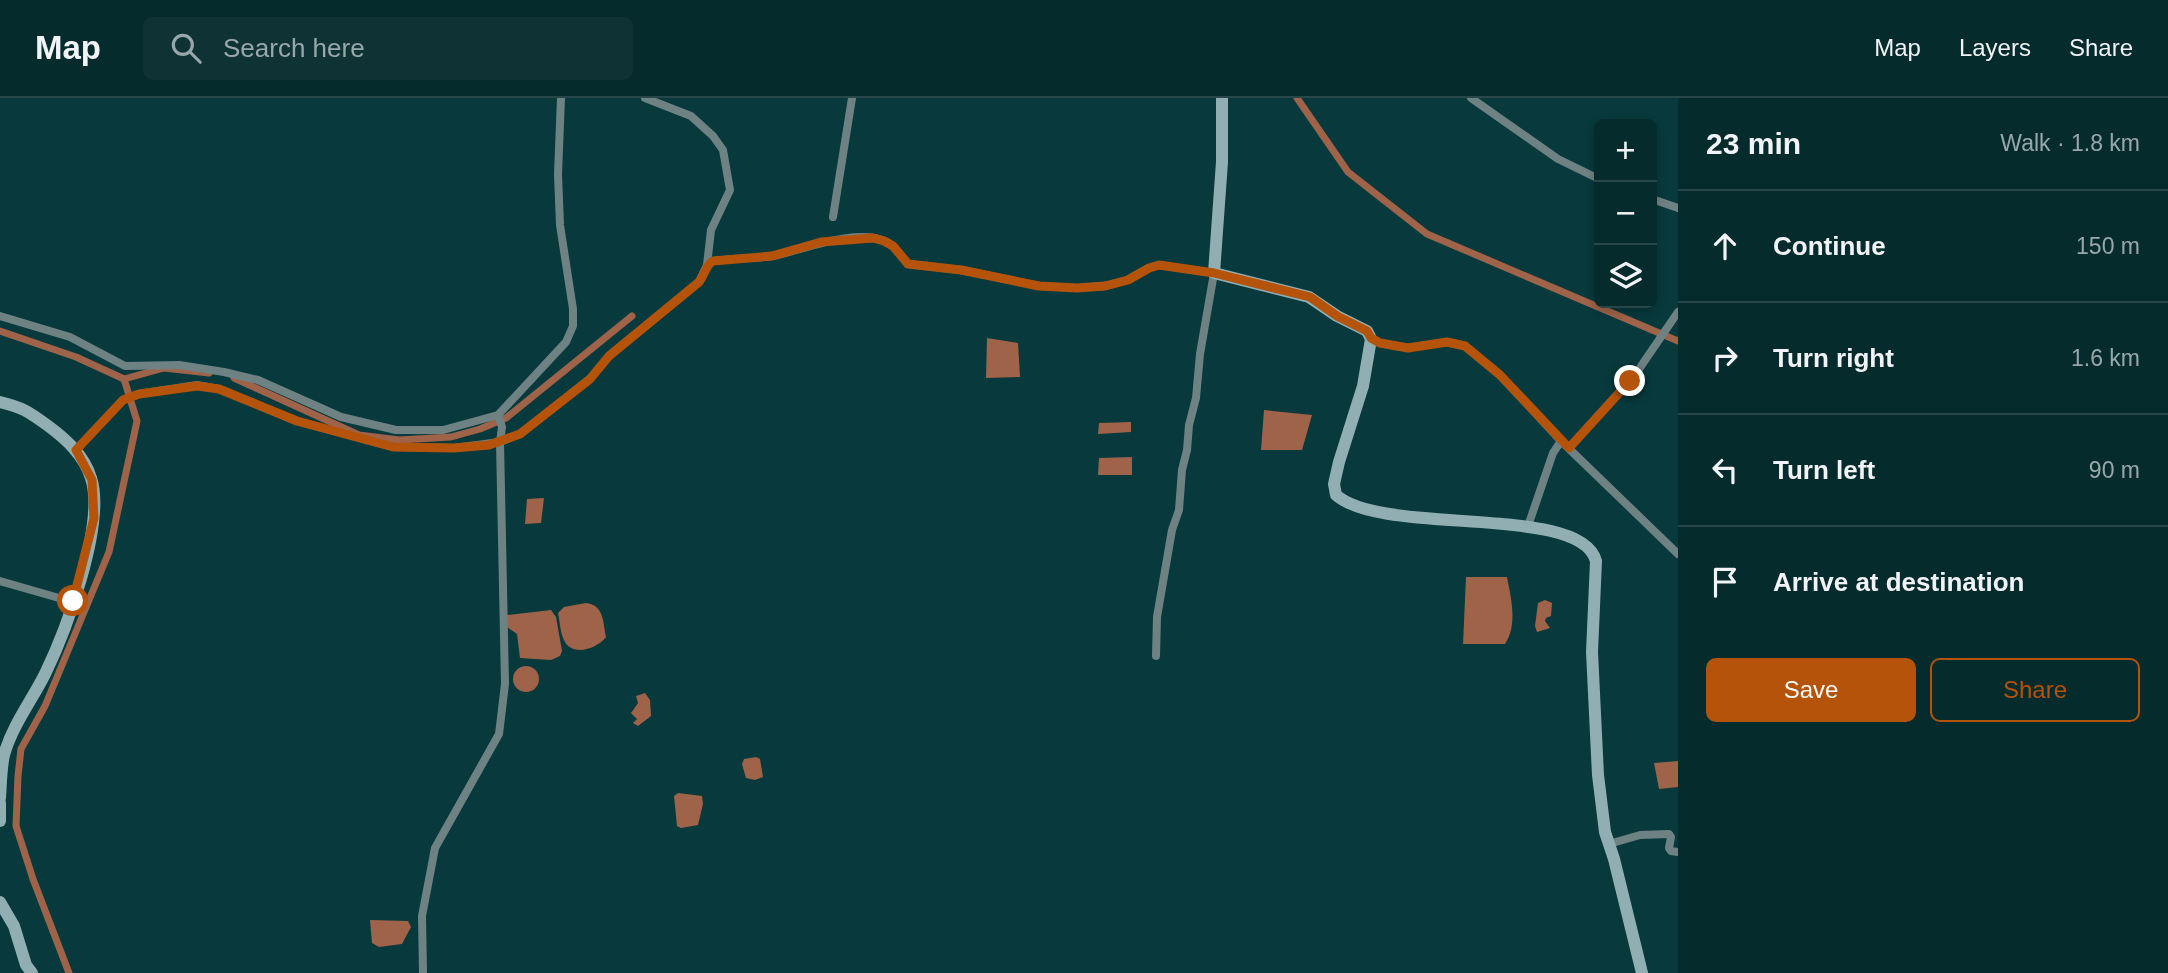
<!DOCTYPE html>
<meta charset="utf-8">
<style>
:root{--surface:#062b2d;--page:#0f3335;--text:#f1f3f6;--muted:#98a7aa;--line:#274749;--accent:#b45309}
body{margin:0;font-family:Helvetica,sans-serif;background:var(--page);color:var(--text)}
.controls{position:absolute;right:21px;top:21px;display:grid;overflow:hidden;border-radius:10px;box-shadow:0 4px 10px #0003}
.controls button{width:63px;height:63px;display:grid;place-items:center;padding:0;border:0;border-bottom:2px solid var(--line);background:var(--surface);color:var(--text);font:35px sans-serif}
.stop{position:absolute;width:21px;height:21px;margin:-16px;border:5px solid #b45309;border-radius:50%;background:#fff}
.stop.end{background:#b45309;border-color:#fff;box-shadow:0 2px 7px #0008}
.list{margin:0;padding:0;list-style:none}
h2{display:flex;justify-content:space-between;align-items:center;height:91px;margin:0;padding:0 28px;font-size:30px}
h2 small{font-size:23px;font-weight:400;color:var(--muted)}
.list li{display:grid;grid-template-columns:46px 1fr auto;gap:21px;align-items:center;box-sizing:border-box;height:112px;padding:0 28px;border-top:2px solid var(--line)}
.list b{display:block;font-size:26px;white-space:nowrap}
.list em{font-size:23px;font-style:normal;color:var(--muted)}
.actions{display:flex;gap:14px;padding:21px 28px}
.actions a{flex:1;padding:16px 0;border:2px solid var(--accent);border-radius:10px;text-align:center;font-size:24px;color:var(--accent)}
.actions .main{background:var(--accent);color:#fff}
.icon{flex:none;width:38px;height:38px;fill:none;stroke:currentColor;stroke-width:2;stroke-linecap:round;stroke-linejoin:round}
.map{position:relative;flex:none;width:1678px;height:875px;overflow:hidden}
header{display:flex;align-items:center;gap:42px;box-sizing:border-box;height:98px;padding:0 35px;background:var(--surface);border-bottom:2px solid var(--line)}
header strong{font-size:33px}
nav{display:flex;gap:38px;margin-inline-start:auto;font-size:24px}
.search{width:490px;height:63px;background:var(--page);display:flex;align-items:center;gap:18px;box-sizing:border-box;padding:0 24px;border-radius:10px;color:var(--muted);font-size:26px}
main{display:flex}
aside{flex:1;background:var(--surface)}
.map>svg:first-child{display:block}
</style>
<header>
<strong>Map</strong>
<div class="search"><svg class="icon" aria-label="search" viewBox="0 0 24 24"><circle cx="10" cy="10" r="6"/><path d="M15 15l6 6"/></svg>Search here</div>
<nav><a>Map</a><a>Layers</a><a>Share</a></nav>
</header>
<main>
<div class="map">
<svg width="1678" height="875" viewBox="0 0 1678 875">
<rect width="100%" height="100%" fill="#08393c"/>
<!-- water -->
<g fill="#9f6349">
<path d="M987,240l31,5 2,34 -34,1z"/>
<path d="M1264,312l48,5 -10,35h-41z"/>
<path d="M1131,324v10l-33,2 1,-11z"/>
<path d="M1132,359v18h-34l1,-17z"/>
<path d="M544,400l-3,25 -16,1 2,-25z"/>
<path d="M1466,479h41c4,21 11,48 -2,67h-42z"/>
<path d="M1545,502l7,3 -1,13 -5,2 -1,3 5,7 -13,4 -2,-6 3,-23z"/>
<path d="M586,505c18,2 17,19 20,34 -8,11 -32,20 -41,5 -5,-8 -5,-21 -7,-29l6,-6z"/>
<path d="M551,512l5,7 6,34 -2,5 -9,4 -31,-2 -3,-24 -10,-7v-12z"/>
<circle cx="526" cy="581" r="13"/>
<path d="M645,595l5,7 1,16 -13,10 -5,-3 4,-4 -6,-6 7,-10 -2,-7z"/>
<path d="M756,659l4,2 3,18 -8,3 -9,-2 -4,-14 2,-5z"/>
<path d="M1678,663v26l-19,2 -5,-26z"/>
<path d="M678,695l24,3 1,8 -5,21 -17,3 -4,-2 -3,-30z"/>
<path d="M370,822l38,1 3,6 -9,17 -23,3 -7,-4z"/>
</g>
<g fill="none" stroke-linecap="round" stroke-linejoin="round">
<!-- canal -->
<g stroke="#9f6349" stroke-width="7">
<path d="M1297,0l51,74 79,62 251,107"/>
<path d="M0,233l76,26 48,22 40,-11 45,5"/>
<path d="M234,280l125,57 40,5 52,-3 29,-8 26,-11 126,-102"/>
<path d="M69,875l-36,-94 -17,-53 2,-50 3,-27 24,-43 64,-154 28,-131 -13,-42"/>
</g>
<!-- street -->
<g stroke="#6f8283" stroke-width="8">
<path d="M645,0l46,18 22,20 10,14 7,40 -19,40 -4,35"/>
<path d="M1471,0l87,61 41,20"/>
<path d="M1652,101l26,9"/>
<path d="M833,119l19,-119"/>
<path d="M0,218l70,21 55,29 54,-1 45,7 34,8 83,37 55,13h47l55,-15 68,-73 7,-16v-17l-13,-84 -2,-51 3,-76"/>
<path d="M1371,241l9,4 28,5 39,-6 18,4 35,29 61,66 117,113"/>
<path d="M1569,350l66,-73 43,-63"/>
<path d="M76,352l47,-50 16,-6 58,-9 22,4 78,32 96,26 61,1 46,-6 2,-15 -4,-12"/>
<path d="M1528,428l25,-73 8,-12"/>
<path d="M0,483l73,21"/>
<path d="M1609,746l31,-9 29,-1 2,3 -2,11 2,3 7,1"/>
<path d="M423,875l-1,-57 13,-68 64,-114 6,-50 -5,-242 20,-8 70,-55 19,-23 90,-74 8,-17 6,-4c20,-3 40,-2 60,-5 30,-6 82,-28 112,-15 10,4 16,15 23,23l54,6 77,16 38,2 29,-2 21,-6 22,-12 10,-3 55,8 -14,81 -4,44 -7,27 -2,25 -5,20 -3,40 -7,20 -15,87 -1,39"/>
</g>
<!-- secondary -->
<g stroke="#91afb2" stroke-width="12">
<path d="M1222,0v64l-8,111 95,24 28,19 30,15 4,8 -8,47 -24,76 -5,22 2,11c48,42 245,8 260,66l-4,91 6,123 7,57 9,27 28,114"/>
<path d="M0,304c22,5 29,10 47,23 19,14 37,30 44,53 15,45 -25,153 -46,196 -13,26 -33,52 -41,81 -3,13 -3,29 -4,43"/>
<path d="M0,705v18"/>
<path d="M0,804l14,24 12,39 6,8"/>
</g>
</g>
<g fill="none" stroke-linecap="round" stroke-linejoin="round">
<!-- route -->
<path stroke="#b45309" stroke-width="9" d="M73,503l21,-83 -2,-38 -16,-30 47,-50 16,-6 58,-8 22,3 78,32 96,26 61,1 35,-3 31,-11 70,-55 19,-23 90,-74c6,-8 6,-16 14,-21l59,-5 49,-14 52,-4 11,3 9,5 15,18 53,6 78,16 38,2 28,-2 23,-6 21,-12 10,-3 55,8 96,24 27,19 30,15 4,7 9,5 28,5 39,-6 18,4 35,29 69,73 61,-67"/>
</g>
</svg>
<div class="controls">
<button>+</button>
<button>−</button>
<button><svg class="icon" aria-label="layers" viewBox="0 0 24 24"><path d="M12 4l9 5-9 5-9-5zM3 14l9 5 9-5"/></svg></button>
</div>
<div class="stop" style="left:73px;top:503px"></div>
<div class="stop end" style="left:1630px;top:283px"></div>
</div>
<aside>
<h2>23 min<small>Walk · 1.8 km</small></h2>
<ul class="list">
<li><svg class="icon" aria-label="ahead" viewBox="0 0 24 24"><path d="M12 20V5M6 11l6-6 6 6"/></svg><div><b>Continue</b></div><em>150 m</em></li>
<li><svg class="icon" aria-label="right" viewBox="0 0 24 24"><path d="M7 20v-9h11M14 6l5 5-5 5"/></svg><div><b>Turn right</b></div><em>1.6 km</em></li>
<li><svg class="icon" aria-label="left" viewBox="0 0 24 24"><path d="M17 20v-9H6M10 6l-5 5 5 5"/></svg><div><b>Turn left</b></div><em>90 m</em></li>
<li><svg class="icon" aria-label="arrive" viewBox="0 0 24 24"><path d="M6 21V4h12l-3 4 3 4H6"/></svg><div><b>Arrive at destination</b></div></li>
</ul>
<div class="actions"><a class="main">Save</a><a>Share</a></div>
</aside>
</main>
